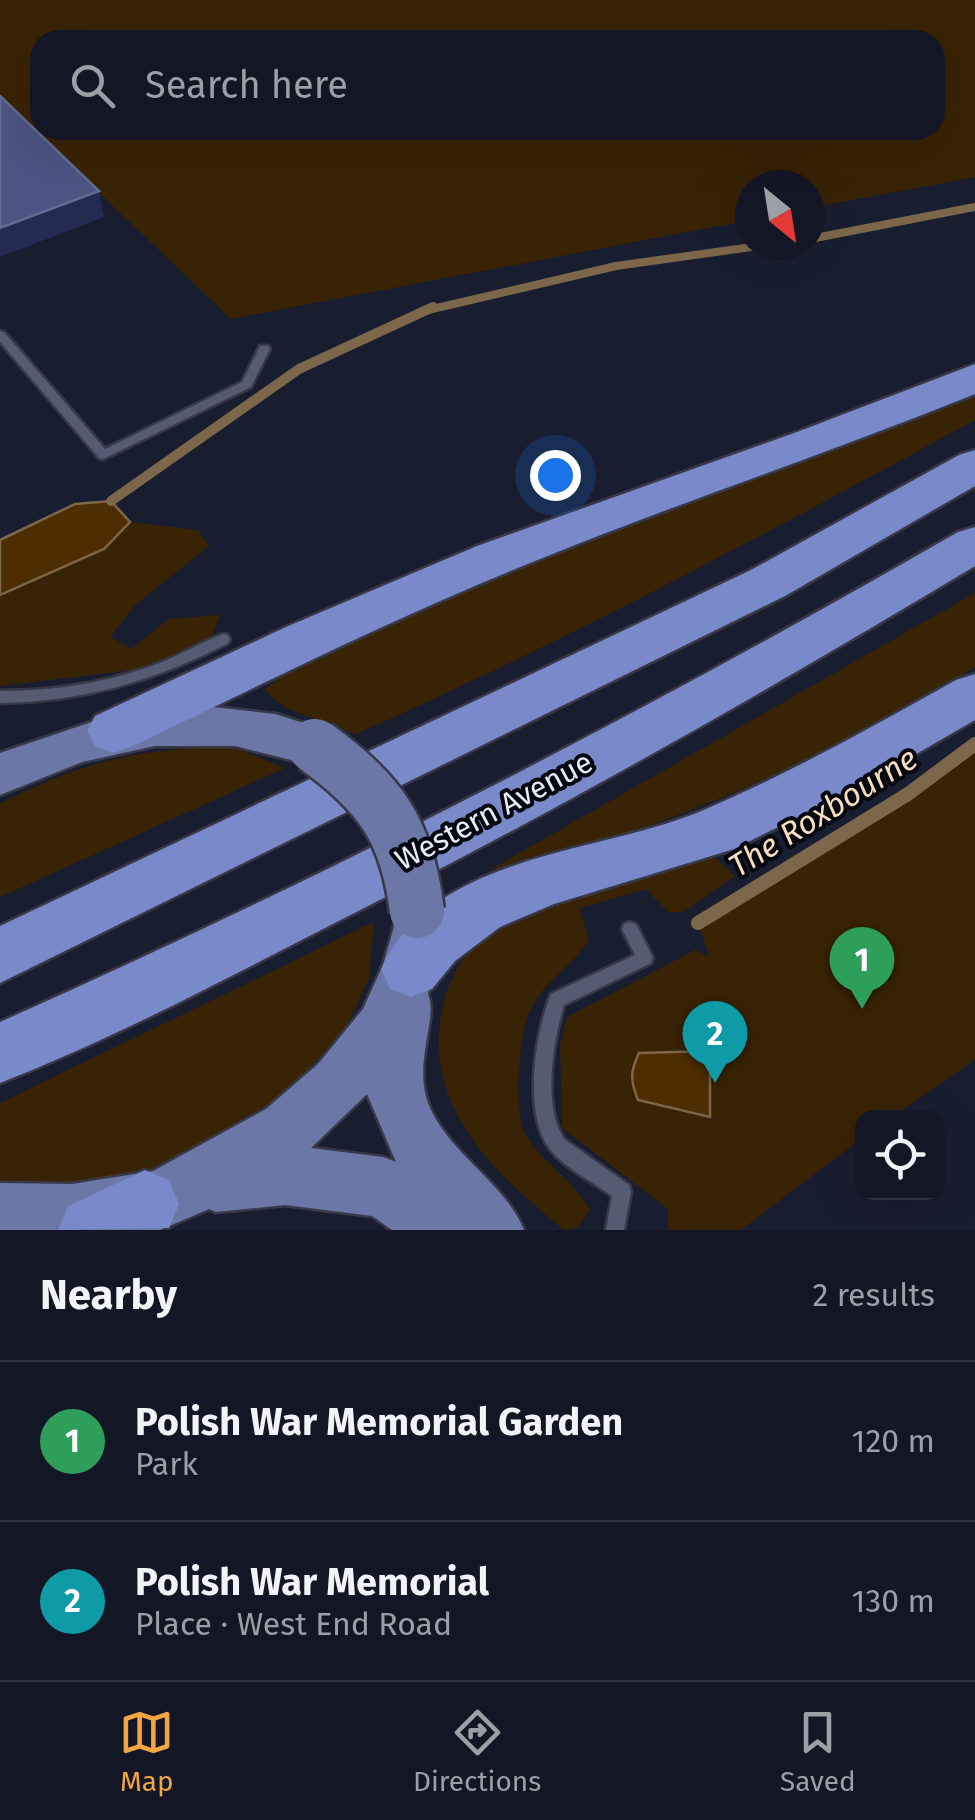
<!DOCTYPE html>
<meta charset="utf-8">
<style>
:root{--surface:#131624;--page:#1c1f2c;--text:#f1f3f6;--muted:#9d9fa6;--line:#323541;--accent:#f2a541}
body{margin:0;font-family:"Fira Sans",sans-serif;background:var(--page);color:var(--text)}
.controls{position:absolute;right:30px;bottom:30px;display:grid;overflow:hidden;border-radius:20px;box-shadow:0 10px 40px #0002}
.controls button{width:90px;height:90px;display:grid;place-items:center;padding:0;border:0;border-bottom:2px solid var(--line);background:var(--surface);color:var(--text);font:50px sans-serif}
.compass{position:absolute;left:735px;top:170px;width:90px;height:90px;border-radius:50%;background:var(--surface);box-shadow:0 10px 40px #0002;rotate:150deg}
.you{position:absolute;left:555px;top:475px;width:35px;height:35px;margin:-25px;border:8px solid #fff;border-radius:50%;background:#1a73e8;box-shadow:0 0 0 15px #1a73e833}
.badge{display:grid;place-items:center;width:65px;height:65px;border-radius:50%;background:var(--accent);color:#fff;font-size:32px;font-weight:700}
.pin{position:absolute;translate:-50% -82px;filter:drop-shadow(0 2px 5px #0008)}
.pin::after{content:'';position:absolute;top:52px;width:35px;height:30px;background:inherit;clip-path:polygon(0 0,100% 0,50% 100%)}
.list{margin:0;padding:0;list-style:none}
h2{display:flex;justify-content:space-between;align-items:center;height:130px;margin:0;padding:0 40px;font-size:42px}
h2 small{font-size:32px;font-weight:400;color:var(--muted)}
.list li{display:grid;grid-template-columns:65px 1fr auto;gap:30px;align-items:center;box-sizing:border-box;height:160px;padding:0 40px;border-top:2px solid var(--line)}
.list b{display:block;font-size:38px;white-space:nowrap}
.list p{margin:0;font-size:32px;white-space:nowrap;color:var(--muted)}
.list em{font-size:32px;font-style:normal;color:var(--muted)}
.icon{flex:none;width:55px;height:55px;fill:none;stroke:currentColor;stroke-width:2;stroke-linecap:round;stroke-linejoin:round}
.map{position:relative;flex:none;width:975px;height:1230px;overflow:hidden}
.search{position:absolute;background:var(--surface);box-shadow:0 10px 40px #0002;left:30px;right:30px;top:30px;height:110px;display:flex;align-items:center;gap:25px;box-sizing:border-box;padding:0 35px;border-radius:30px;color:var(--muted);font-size:38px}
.sheet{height:450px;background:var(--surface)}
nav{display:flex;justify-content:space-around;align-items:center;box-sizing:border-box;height:140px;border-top:2px solid var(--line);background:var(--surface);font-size:28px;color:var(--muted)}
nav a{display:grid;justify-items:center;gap:5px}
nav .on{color:var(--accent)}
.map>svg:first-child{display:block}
</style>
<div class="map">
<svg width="975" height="1230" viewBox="0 0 975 1230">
<rect width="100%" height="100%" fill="#191d30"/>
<!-- green -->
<g fill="#392305" fill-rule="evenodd">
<path d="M0,0h975v177l-165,31v-23h-60v35l-519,99 -231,-221zM40,40h895v90h-895z"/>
<path d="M975,390v30c-204,111 -406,220 -619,314l-70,-26 -22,-18 22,-18 186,-89 373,-137z"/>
<path d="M130,522l68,8 11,16 -74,59 -25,32 21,12 38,-30 51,-4 -10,26 -18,22 -192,23v-91l104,-46z"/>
<path d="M975,593v74c-111,72 -235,128 -361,171 -40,14 -85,22 -126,33z"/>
<path d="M975,744v316l-83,57 -30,1v20l-121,92h-73v-21l-106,-81 -2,-85 7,-26 128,-67 14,6 -11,-33 210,-129z"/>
<path d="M233,747l52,21 -285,129v-94c86,-42 137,-55 233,-56z"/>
<path d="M714,857l21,19 -52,36h-15l-22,-23 -66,19 9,32c-16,26 -47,43 -59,71 -11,23 -17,100 -5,122 16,31 50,47 65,77l-12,17 -14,3c-75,-61 -149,-131 -118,-236 9,-27 25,-52 49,-66 66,-40 145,-52 219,-71z"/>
<path d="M374,922l-5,56 -24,52 -82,88 -131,69h-85l-47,-6v-78z"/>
</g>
<!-- water -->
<g fill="#4e2e00" stroke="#7c674b" stroke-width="2.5">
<path d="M111,501l19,21 -26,27 -104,46v-55l75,-36z"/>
<path d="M710,1051v66l-72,-17c-8,-20 -8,-28 1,-47z"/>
</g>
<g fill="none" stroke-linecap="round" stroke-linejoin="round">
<!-- stream-far2 -->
<g stroke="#7c674b" stroke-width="8">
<path d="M810,239l165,-32"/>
<path d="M428,310l188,-44 150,-21"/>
</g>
<!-- stream-far1 -->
<path stroke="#7c674b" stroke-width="10" d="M111,501l188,-132 134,-62"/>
<!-- stream -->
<path stroke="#7c674b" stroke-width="14" d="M698,923l210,-129 67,-50"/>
<!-- lane casing -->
<g stroke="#373949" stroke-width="5">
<g id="lane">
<path d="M0,331l4,1 101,117 137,-67 18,-36h8l2,3 -19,38 -148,72 -4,-1 -99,-116z"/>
<path d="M223,634l5,1 2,4 -2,4c-72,38 -147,59 -228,60v-12c57,0 113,-9 167,-31 19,-8 37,-19 56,-26z"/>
<path d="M630,922l6,2 17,34 -2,5 -87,42c-11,38 -22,99 0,134l65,46 2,7 -7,38h-18l6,-34c-20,-15 -48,-28 -63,-48 -26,-36 -14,-115 2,-154l84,-39 -13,-26 2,-5z"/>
</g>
</g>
<!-- primary casing -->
<g stroke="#373949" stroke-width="5">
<g id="primary">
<path d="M195,705l80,9 57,18 7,14 -7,14 -17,6 -80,-20h-80l-73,16 -82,33v-42l115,-39z"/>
<path d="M416,909l19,7 8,17 -15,61c11,24 -17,71 2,114 22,48 74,74 94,122h-132l-20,-14 -87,-11 -69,7 -7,-3 -49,21h-160v-47l72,1 81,-13 113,-62 52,-45 45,-55 20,-44 14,-49zM367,1094l29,68 -13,-5 -72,-9z"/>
</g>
</g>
<!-- highway casing -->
<g stroke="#373949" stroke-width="5">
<g id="highway">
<path d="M975,364v30c-153,62 -310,113 -462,176 -129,53 -255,116 -380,176l-19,7 -19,-7 -8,-15 8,-15 191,-89 191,-81 320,-114z"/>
<path d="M975,450v36l-190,110 -785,387v-57l751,-356 208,-115z"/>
<path d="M975,527v39c-214,129 -431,252 -654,364 -105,54 -211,110 -321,153v-61c329,-146 647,-311 958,-490z"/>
<path d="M975,674v46l-114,66 -127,63 -180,55 -54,23 -45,34 -23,28 -21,8 -21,-8 -9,-20c52,-117 223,-115 325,-160 86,-37 168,-83 250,-129z"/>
<path d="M145,1170l24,10 10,24 -10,24 -111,2 10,-24z"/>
</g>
</g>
<!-- lane -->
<use href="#lane" fill="#555b71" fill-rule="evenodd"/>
<!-- primary -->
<use href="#primary" fill="#6b77a6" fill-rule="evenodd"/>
<!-- highway -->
<use href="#highway" fill="#7a89c9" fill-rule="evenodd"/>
<!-- primary-bridge casing -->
<g stroke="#373949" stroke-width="59" stroke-linecap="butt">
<path id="primary-bridge" d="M315,746c65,47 92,84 102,165"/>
</g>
<!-- primary-bridge -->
<use href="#primary-bridge" stroke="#6b77a6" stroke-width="54"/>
</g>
<!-- shaded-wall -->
<path fill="#242b52" d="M99,191l5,26 -104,40v-29z"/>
<!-- building -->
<path fill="#4b5482" stroke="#646c94" stroke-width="2.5" d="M0,96l99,95 -99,37z"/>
<g text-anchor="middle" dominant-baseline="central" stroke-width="8" stroke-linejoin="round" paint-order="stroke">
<!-- street labels -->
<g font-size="30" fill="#e9ecfa" stroke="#060810">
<text transform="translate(494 811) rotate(-28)">Western Avenue</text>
</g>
<!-- water labels -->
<g font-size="32" font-style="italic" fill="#f7dcbf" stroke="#060810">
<text transform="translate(823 812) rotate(-32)">The Roxbourne</text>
</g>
</g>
</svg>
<div class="controls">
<button><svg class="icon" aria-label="locate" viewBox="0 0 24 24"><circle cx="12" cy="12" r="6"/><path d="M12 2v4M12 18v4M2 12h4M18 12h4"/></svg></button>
</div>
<svg class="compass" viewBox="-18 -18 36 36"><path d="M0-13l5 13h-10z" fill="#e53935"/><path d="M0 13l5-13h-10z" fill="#9d9fa6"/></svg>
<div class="you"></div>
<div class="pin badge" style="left:862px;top:1009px;background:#2e9e5b">1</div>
<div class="pin badge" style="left:715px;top:1083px;background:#0f9aa8">2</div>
<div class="search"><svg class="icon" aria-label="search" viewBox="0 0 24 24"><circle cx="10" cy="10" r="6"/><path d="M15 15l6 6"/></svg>Search here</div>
</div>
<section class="sheet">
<h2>Nearby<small>2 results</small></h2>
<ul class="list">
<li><span class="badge" style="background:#2e9e5b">1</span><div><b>Polish War Memorial Garden</b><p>Park</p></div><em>120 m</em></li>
<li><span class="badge" style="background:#0f9aa8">2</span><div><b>Polish War Memorial</b><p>Place · West End Road</p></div><em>130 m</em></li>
</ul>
</section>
<nav>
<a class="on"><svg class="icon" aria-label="map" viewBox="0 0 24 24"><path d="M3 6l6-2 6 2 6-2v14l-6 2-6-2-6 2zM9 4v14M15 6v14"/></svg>Map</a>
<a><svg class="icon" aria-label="directions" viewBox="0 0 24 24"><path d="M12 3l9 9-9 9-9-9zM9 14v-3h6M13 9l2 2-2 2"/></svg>Directions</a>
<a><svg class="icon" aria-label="saved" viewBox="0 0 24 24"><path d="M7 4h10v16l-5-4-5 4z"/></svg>Saved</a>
</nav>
